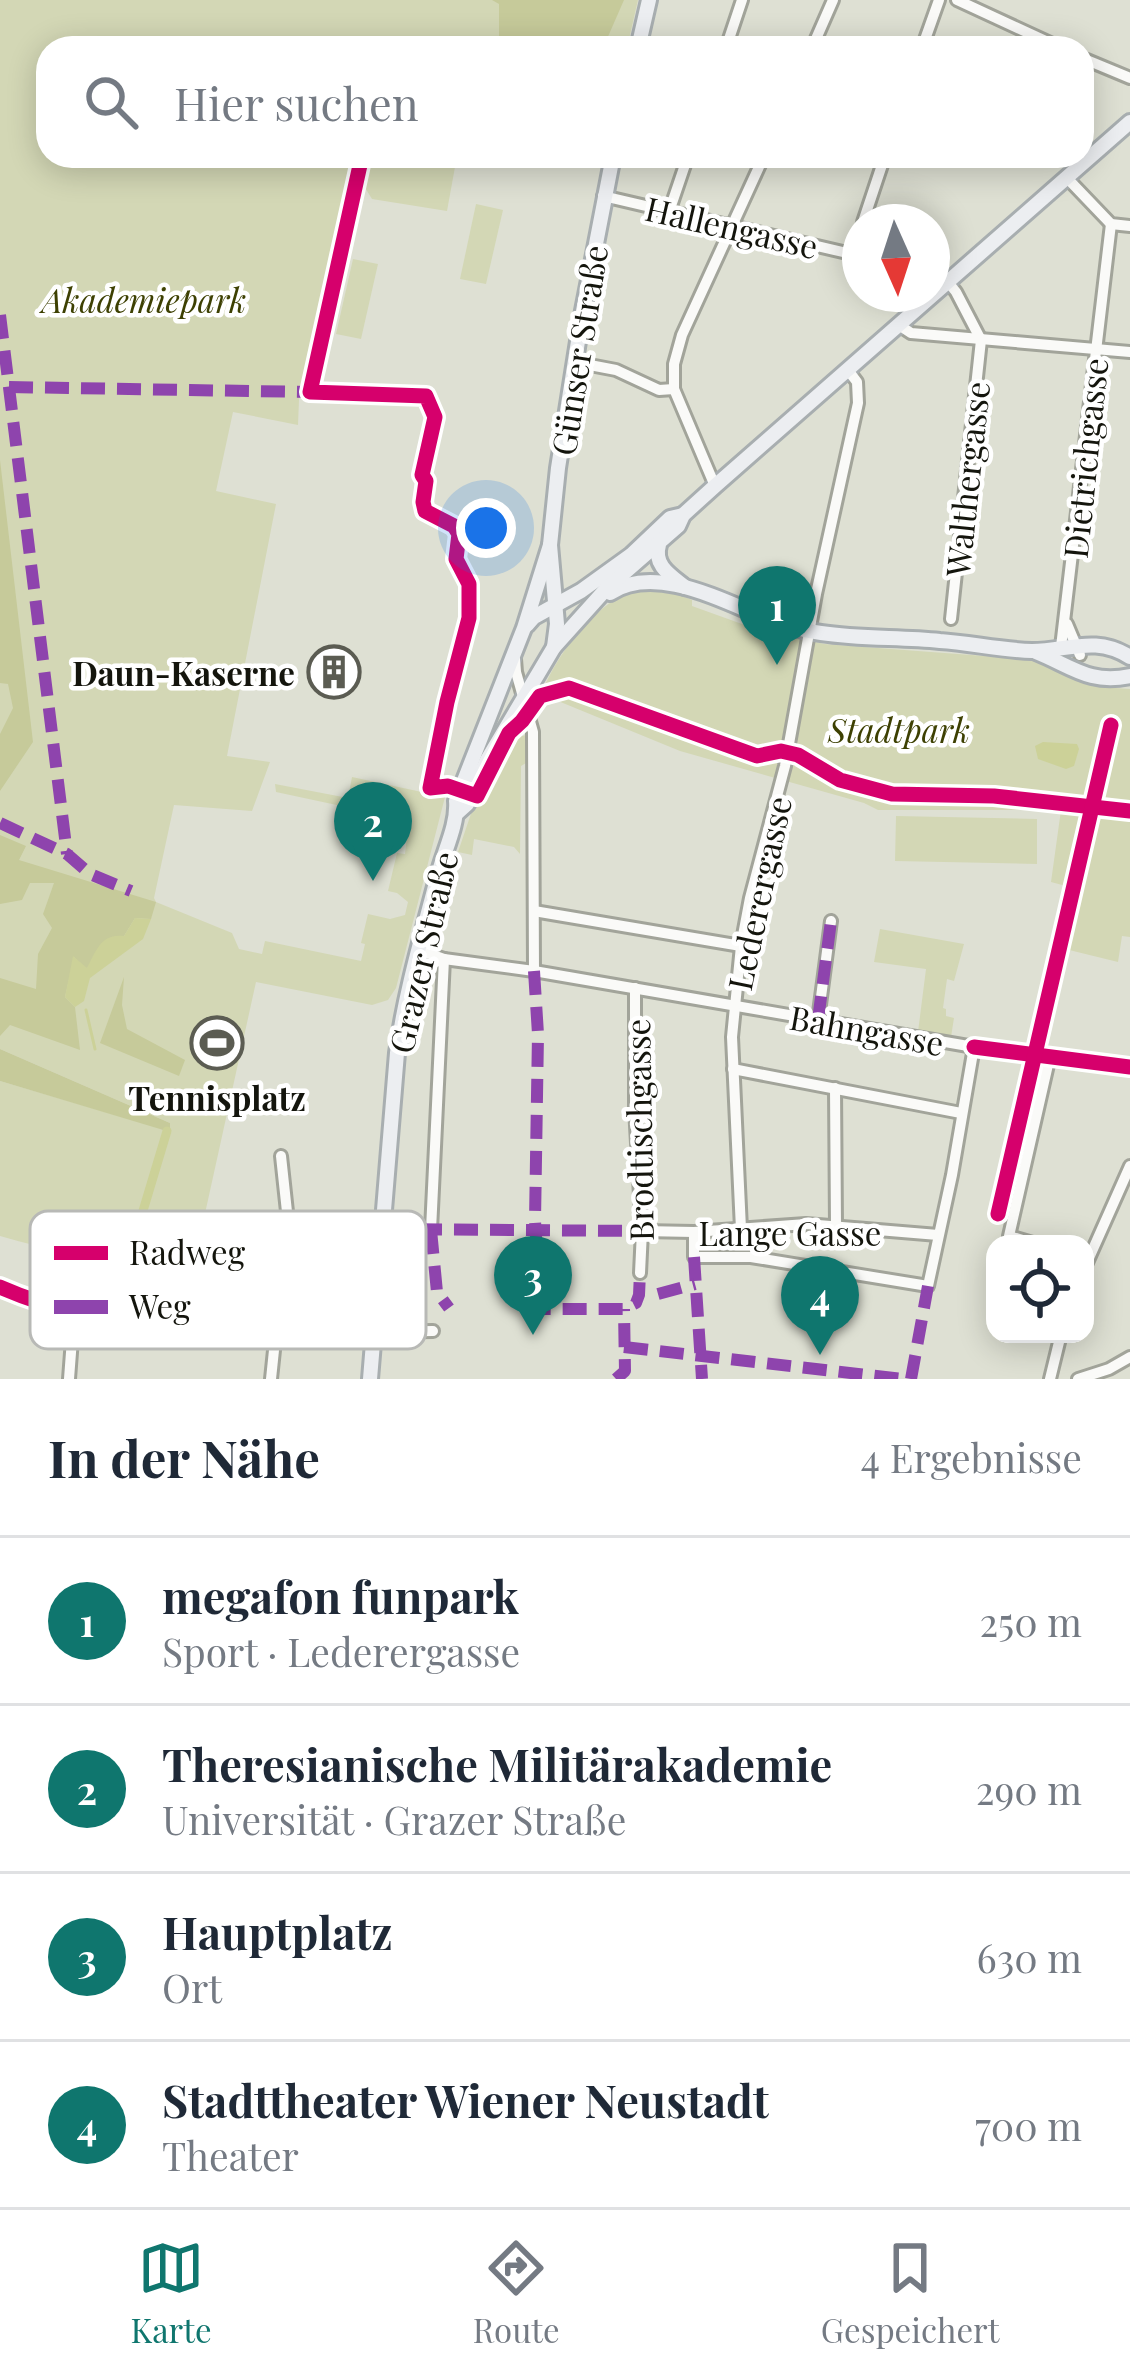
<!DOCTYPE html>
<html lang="de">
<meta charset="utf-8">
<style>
:root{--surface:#fff;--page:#f2f2f3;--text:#1f2937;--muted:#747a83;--line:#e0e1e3;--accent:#0f766e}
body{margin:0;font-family:"Playfair Display",serif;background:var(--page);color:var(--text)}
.controls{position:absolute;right:36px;bottom:36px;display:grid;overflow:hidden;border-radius:24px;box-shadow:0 6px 30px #0003}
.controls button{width:108px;height:108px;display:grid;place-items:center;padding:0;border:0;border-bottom:3px solid var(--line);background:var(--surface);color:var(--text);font:60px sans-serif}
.compass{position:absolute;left:842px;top:204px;width:108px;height:108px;border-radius:50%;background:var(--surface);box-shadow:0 6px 30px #0003;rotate:177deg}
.you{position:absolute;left:486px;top:528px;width:42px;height:42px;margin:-30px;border:9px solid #fff;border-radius:50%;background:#1a73e8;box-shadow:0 0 0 18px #1a73e833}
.badge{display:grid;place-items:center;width:78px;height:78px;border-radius:50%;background:var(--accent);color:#fff;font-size:39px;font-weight:700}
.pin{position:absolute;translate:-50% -99px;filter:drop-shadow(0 3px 6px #0008)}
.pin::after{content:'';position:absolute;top:63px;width:42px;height:36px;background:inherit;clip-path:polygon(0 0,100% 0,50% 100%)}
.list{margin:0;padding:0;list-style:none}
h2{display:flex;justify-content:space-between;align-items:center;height:156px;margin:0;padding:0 48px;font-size:51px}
h2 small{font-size:39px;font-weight:400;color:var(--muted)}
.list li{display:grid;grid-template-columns:78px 1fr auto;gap:36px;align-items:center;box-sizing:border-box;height:168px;padding:0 48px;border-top:3px solid var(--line)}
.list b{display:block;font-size:45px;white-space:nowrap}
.list p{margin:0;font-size:39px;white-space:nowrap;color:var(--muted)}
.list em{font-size:39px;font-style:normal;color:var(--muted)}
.icon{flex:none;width:66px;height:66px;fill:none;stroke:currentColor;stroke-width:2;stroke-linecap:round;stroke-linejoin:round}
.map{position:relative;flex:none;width:1130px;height:1379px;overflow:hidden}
.search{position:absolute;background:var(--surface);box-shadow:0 6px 30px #0003;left:36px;right:36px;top:36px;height:132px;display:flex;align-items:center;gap:30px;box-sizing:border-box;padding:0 42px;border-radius:36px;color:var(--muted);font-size:45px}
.sheet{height:828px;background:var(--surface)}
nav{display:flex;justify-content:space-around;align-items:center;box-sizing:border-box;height:168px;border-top:3px solid var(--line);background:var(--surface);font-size:33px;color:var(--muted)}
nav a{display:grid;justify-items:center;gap:6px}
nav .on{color:var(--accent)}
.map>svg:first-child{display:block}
</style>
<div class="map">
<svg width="1130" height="1379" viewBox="0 0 1130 1379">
<rect width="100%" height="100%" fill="#dee0d3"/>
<!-- green -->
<g fill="#d3d7b5">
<path d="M0,0h638l-11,48h-579v108h304l-53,244 -1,25 -65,-13 -17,79 60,13 -49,252 43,6 -18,49 -78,-6 -20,93 2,4 76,31 7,16 23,5 3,-13 96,20 4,-17 -4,-1 7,-29 22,5 15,-4 3,-13 -11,-9 -9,-2 9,-38 8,1 3,-26 -63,-11 1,-10 -70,-15 -1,-8 73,14 4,-21 93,20 -49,191 -8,12 -16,5 -116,-23 -63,286 2,2 -4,3 -3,7 3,4v13l26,6 2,-6 61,13 -7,13h-40l-84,-10 16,-36c-54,-19 -110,-24 -165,-41v-155l170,50v-8l-170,-74z"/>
<path d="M370,156h87l-10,55 -75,-12 -8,-13z"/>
<path d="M476,204l27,6 -17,74 -26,-5z"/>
<path d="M353,259l25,5 -17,75 -25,-5z"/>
<path d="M640,587l32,5 20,8v6l50,18 82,20 215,16c34,22 51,27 91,29v248l-8,-1 -4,26 -57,-14 16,-59 -26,-7 10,-72h-183l-14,-7 -184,-52 -139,-57c19,-45 53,-90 99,-107z"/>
<path d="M533,732v27l-12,7 -1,88 -6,-7 -40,-8 -2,16 -14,-3 19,-56 32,-63 14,3z"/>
<path d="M896,816l141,3v45l-142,-3z"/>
<path d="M880,929l84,15 -10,37 -7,-2 -4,29 3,1v7l8,2 -3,19 -33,-5 8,-63 -52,-7z"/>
</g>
<!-- forest -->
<g fill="#c6ca9a">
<path d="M492,0h132l-21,48h-104v-44z"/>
<path d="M0,460l33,282 -33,49v-57l13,-26 -5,-24 -8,-1z"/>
<path d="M0,835l26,11 -7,14 137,42 -5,17 -16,-1 -11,18 -38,33 -12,-12 -9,40 10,10 5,43 -70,-25 -10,11v-58l36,11 2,-35 14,-26 -9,-14 11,-31h-24l-8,17 -22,4z"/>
<path d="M124,977l-2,28 5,24 58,31 -6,16 -79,-33z"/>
<path d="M0,1049l170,74v9l-170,-51z"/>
</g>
<!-- water -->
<g fill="#ccd198">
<path d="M1043,742l34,2 2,5 -5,17 -8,3 -28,-10 -3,-13z"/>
<path d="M135,918l16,1 -8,20 -53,39 -6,23 -9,6 -10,-10 8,-41 14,12c9,-17 14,-35 37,-32z"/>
</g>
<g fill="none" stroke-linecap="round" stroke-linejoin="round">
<!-- stream -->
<path stroke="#ccd198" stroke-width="3" d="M86,1010l9,39"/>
<!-- canal -->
<path stroke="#ccd198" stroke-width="9" d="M127,1264l40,-133"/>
<!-- minor casing -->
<g stroke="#a2a49a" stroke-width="16">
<g id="minor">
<path d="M957,0l104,48"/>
<path d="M726,48l16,-48"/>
<path d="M812,48l21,-48"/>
<path d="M922,48l17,-48"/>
<path d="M1082,58l48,20"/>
<path d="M1067,178l44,46 19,2"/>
<path d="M603,196l257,60"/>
<path d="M669,212l19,-56"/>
<path d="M863,222l22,-66"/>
<path d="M853,254l7,-23"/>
<path d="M932,274l16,8 8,10 25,48 -30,279"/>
<path d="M899,325l12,8 219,19"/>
<path d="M574,362l42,8 43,20 15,-1"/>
<path d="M715,486l-41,-97v-25l8,-29 82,-179"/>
<path d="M1067,624l13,31"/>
<path d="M1061,647l50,-423"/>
<path d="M515,659l1,13 17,60 1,239"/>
<path d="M534,911l207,35"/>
<path d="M419,950l25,9 90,12 440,76 156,20"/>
<path d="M414,970l30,-11"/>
<path d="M635,988v120l7,123 -2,42"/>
<path d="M818,1020l13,-99"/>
<path d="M733,1069l228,44"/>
<path d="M835,1088l1,138"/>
<path d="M281,1156l7,65 7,6 -8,105"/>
<path d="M295,1227l87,2"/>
<path d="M741,1229l-9,-192 9,-91 9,-48 35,-132 31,-172 42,-191 -1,-21 -9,-12"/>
<path d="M431,1230l13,-271"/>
<path d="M642,1231l52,1 112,-8 132,11"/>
<path d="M694,1232v25h57l177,29 24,-111 22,-128"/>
<path d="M1036,1244l-27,-8 41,-180"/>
<path d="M1085,1267l45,-101"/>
<path d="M374,1332l59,-1"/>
<path d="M69,1379l5,-66"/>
<path d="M271,1379l5,-48"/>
<path d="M1050,1379l11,-45"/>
<path d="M1078,1379l31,-10 21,-12"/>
</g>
</g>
<!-- major casing -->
<g stroke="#a8aeb0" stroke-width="20">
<g id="major">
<path d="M638,48l11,-48"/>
<path d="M659,545c-6,20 11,30 26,42"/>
<path d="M610,593c48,-31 119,12 166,29 14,5 30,9 45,11 39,6 79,4 119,8 30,2 61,9 92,10 36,0 63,-16 98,6"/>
<path d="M527,625l7,-8 47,-26 50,-36 39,-37 13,-3"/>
<path d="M554,647l3,-23 -7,-79 8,-77 24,-152 31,-160"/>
<path d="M1036,652c35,14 54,33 94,24"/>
<path d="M457,813l10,-9 20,-44 67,-113 53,-59 71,-62 5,-11 32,-29 415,-364"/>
<path d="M0,1287c116,51 250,46 374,45"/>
<path d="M370,1379l27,-326c8,-60 26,-120 41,-178 6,-24 20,-50 18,-74l68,-173 26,-83"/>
</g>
</g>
<!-- minor -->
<use href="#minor" stroke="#fafaf8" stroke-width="10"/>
<!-- major -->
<use href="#major" stroke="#eceef1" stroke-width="14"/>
<!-- quiet -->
<g stroke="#8e44ad" stroke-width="12" stroke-dasharray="24 12" stroke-linecap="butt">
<path d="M0,315l67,539"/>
<path d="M9,387l301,5"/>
<path d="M0,823l67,31 23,20 41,17"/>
<path d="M534,971l4,63 -3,187 6,88h83l12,-6 3,-8 1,-22"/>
<path d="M818,1020l13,-99"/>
<path d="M382,1229l260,2"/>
<path d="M431,1230l6,62 12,16"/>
<path d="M694,1257l8,122"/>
<path d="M658,1294l37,-10"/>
<path d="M624,1347l279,32"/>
<path d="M616,1379l9,-8 -1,-62"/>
<path d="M911,1379l17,-93"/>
</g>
<!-- cycleway casing -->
<g stroke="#fff" stroke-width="22">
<g id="cycleway">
<path d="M362,156l-52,236 116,4 9,21 -13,58 4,6 -3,21 2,9 29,15 5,8 -3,25 13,25v34l-22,84 -17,86 18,-2 29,10 32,-63 13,-12 18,-25 29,-8 188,68 24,-5 17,4 42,25 52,14 102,2 136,15"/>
<path d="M974,1047l156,20"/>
<path d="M998,1214l113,-489"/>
<path d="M0,1287c116,51 250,46 374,45"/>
</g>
</g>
<!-- cycleway -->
<use href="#cycleway" stroke="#d6006c" stroke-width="15"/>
</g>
<!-- icons -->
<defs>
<g id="building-ring" transform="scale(2.7)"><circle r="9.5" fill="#fff" stroke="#5b5c52" stroke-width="1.5"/><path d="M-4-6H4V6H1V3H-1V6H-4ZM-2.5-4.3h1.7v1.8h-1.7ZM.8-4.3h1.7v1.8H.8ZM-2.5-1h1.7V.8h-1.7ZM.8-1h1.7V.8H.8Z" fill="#5b5c52"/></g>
<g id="stadium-ring" transform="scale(2.7)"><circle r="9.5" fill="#fff" stroke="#5b5c52" stroke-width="1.5"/><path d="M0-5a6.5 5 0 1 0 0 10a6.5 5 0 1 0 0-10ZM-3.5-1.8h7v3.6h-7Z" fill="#5b5c52"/></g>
</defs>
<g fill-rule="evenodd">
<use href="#building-ring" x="334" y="672"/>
<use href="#stadium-ring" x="217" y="1043"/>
</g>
<g text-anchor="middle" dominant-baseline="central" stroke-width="9" stroke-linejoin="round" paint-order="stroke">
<!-- street labels -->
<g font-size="33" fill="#14150d" stroke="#fff">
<text transform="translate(732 226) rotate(13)">Hallengasse</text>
<text transform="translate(578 350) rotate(-81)">Günser Straße</text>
<text transform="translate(1084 458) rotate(-84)">Dietrichgasse</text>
<text transform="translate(966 479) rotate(-84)">Walthergasse</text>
<text transform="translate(758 893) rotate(-78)">Lederergasse</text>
<text transform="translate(422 952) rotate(-77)">Grazer Straße</text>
<text transform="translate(867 1029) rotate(10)">Bahngasse</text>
<text transform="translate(638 1130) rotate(-91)">Brodtischgasse</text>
<text x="790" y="1232">Lange Gasse</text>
</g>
<!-- park labels -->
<g font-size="33" font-style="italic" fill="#3d4002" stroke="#fff">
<text x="144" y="299">Akademiepark</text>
<text x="899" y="729">Stadtpark</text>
</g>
<!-- poi labels -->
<g font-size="33" font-weight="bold" fill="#14150d" stroke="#fff" text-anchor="end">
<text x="295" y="672">Daun-Kaserne</text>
<text x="217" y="1097" text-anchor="middle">Tennisplatz</text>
</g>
</g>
<!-- legend -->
<rect x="30" y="1211" width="396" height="138" rx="18" fill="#fff" stroke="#b8b9b6" stroke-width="3"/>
<rect x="54" y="1246" width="54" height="14" fill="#d6006c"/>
<rect x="54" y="1300" width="54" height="14" fill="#8e44ad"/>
<g font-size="33" fill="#14150d">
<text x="129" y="1265">Radweg</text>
<text x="129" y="1319">Weg</text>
</g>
</svg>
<div class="controls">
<button><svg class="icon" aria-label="locate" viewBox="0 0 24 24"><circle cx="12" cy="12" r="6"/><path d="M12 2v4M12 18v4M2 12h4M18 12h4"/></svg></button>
</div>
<svg class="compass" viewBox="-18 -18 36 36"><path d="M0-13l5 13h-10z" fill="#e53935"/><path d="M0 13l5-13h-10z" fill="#747a83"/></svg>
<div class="you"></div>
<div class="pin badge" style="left:777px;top:665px">1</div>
<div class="pin badge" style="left:373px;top:881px">2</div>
<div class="pin badge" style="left:533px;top:1335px">3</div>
<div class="pin badge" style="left:820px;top:1355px">4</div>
<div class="search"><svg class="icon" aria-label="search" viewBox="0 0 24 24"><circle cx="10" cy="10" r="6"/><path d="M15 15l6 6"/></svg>Hier suchen</div>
</div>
<section class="sheet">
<h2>In der Nähe<small>4 Ergebnisse</small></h2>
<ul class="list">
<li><span class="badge">1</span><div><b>megafon funpark</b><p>Sport · Lederergasse</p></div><em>250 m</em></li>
<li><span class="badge">2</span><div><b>Theresianische Militärakademie</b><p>Universität · Grazer Straße</p></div><em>290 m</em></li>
<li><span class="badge">3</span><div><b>Hauptplatz</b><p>Ort</p></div><em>630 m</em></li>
<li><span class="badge">4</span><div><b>Stadttheater Wiener Neustadt</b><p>Theater</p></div><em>700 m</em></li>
</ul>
</section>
<nav>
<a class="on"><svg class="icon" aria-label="map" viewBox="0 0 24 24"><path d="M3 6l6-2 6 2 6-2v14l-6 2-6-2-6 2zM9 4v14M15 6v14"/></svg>Karte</a>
<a><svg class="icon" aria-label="directions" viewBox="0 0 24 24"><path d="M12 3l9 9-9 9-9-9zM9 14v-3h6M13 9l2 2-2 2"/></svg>Route</a>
<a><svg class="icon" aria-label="saved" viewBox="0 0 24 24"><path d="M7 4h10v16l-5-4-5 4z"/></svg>Gespeichert</a>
</nav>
